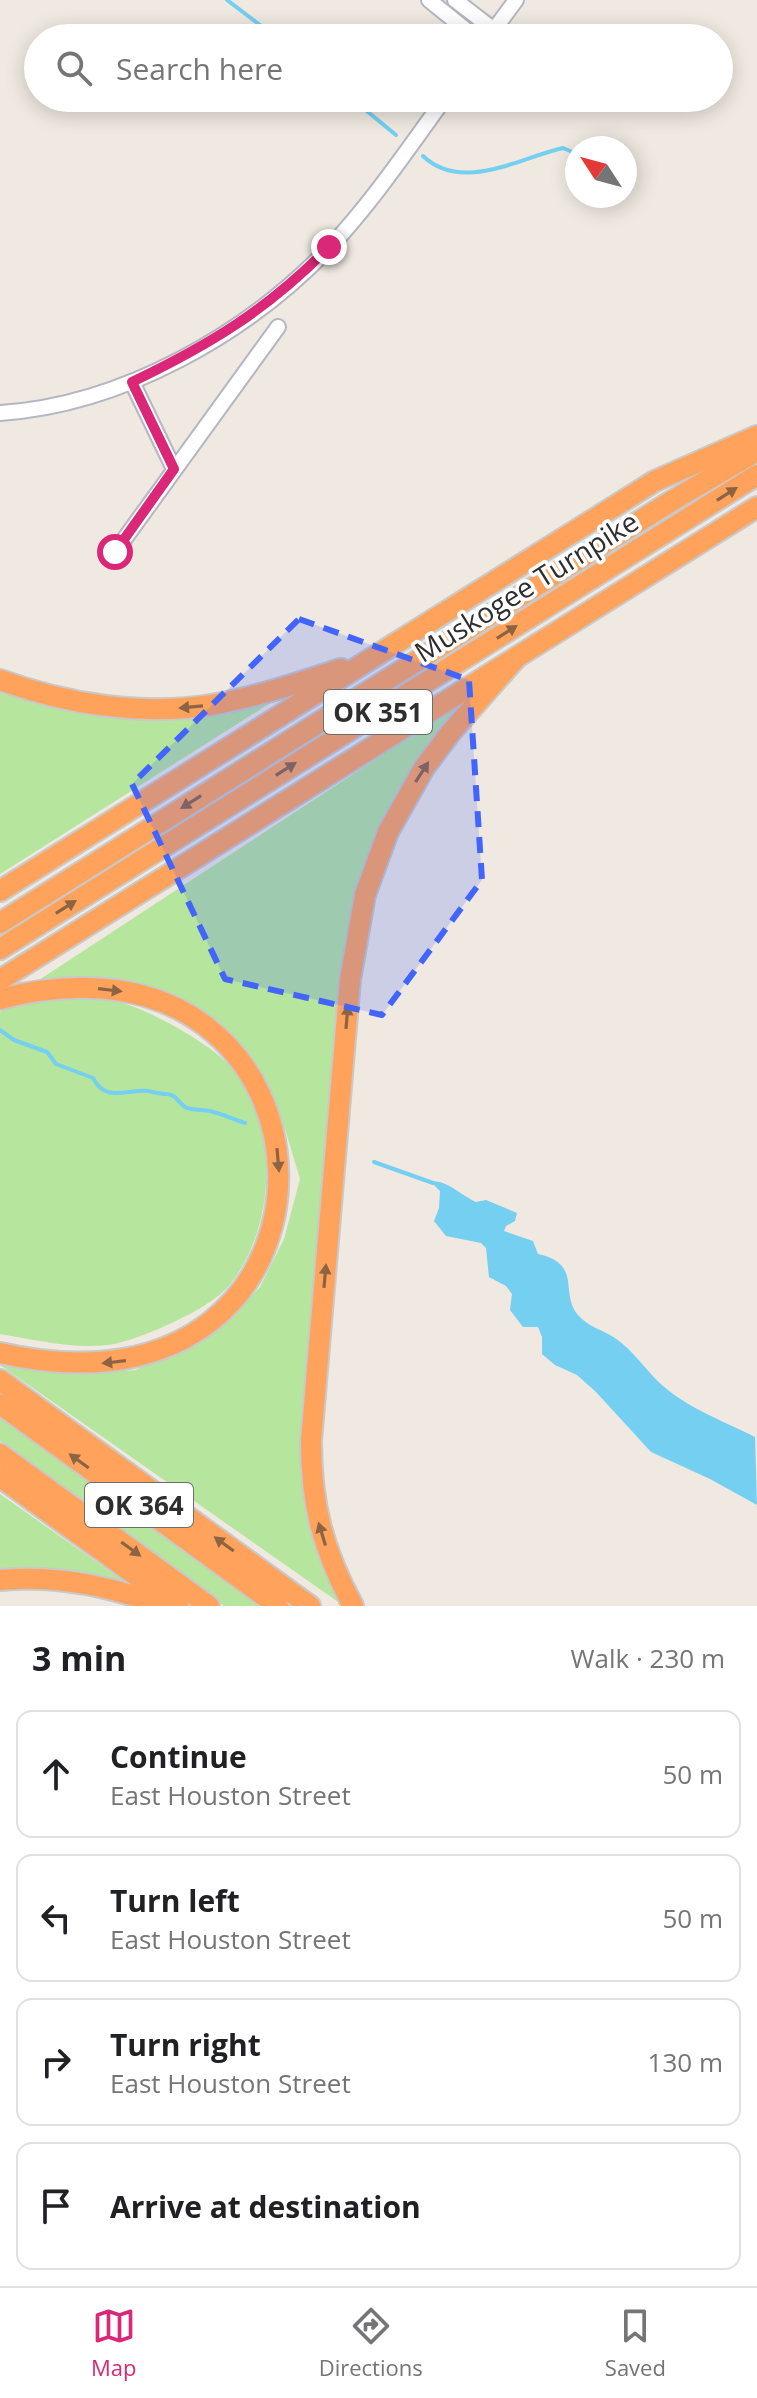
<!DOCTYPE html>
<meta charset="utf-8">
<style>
:root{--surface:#fff;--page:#f2f2f2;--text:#202124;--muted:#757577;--line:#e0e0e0;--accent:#db2777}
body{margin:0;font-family:"Open Sans",sans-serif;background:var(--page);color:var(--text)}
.compass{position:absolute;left:565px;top:136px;width:72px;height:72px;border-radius:50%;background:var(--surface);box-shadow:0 4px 20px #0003;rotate:306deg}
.stop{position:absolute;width:24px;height:24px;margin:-18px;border:6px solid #db2777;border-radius:50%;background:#fff}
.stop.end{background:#db2777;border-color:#fff;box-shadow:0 2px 8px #0008}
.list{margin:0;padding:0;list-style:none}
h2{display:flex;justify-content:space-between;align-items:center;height:104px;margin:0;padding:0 32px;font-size:34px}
h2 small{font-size:26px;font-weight:400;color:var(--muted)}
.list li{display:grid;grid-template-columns:52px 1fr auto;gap:24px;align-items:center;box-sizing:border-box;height:128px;margin:0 16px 16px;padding:0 16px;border:2px solid var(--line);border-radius:16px}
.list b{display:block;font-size:30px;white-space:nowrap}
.list p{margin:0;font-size:26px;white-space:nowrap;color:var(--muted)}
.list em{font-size:26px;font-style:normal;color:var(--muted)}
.icon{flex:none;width:44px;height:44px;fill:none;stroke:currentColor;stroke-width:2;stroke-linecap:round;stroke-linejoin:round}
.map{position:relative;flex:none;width:757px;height:1606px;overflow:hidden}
.search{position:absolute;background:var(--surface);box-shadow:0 4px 20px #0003;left:24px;right:24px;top:24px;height:88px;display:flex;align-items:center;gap:20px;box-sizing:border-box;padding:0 28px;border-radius:44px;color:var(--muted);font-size:30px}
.sheet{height:680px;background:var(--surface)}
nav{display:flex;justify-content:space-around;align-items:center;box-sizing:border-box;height:112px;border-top:2px solid var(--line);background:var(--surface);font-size:22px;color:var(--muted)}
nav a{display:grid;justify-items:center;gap:4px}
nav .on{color:var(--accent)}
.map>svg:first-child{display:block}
</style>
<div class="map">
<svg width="757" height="1606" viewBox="0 0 757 1606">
<rect width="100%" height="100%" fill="#efe9e1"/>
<!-- green -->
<g fill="#b6e59e">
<path d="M0,687l88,22 181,-10 3,3 -272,172z"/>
<path d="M460,704l-25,34 -61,108 -69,588 2,82 16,45 21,45 -344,-241v-6l81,15 55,-4 77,-36 47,-47 24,-48 16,-60 -15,-50 -20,-47 -24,-31 -42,-37 -52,-25 -25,-5 -83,-4z"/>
<path d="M69,997c19,3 43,2 60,8 29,10 83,40 103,63 49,59 44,162 -5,220 -20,22 -89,53 -119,57 -37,4 -72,-5 -108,-11v-322l7,-7z"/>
<path d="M0,1416l261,190h-37l-224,-165z"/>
<path d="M0,1494l122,86 -6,4 -116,-9z"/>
</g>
<!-- water -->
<path fill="#75cff0" d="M430,1181c17,-1 31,14 46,21l10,-2 31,13 -2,8 -9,5 -2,5 29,10 5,13c45,10 21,38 40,61 10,12 25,15 37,23 18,12 32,34 48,48 28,24 61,35 92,51l2,68 -47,-26 -59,-27 -55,-60 -19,-17 -22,-10 -13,-11v-17l-4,-10h-15l-13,-17 2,-16 -6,-8 -17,-9 -3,-29 -5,-5 -35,-7 -12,-15 5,-13 1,-17z"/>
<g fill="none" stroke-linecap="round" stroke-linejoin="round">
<!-- stream -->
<g stroke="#75cff0" stroke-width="4">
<path d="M227,0l50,38"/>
<path d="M351,98l45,37"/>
<path d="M423,156c39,37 96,2 140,-8l14,6"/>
<path d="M0,1030l14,10 33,12 9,12 37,14c13,25 33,11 55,13 6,1 11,3 18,3 10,0 12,8 19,13 7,4 17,2 25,4 12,3 23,8 35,12"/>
<path d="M374,1162l59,21"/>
</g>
<!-- minor casing -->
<g stroke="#b4b7c1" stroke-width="18">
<g id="minor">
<path d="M429,0l47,38"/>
<path d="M455,0l39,30"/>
<path d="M488,38l28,-38"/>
<path d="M132,382l42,87"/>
<path d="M0,413c122,-8 247,-79 330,-166 43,-46 78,-98 115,-149"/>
<path d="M115,552l163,-225"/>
</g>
</g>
<!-- highway casing -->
<g stroke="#c9c9c9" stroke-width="24">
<g id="highway">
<path d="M0,680c66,24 141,36 211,25 45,-8 88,-22 130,-36"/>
<path d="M0,891l655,-410 102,-45"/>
<path d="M0,923l670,-421 87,-51"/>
<path d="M0,949l757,-474"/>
<path d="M0,980l757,-473"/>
<path d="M0,999c362,-95 380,441 0,354"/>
<path d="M0,1380l310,226"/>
<path d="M0,1404l278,202"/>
<path d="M0,1454l209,152"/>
<path d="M0,1477l178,129"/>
<path d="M0,1580c62,-6 110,8 169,26"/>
<path d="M353,1606c-30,-56 -42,-101 -42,-165l39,-461 15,-85 23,-63 36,-64 27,-36 66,-75"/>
</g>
</g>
<!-- minor -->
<use href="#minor" stroke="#fff" stroke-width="14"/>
<!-- highway -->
<use href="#highway" stroke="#ffa35c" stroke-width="20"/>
</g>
<!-- one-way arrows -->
<defs><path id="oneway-solid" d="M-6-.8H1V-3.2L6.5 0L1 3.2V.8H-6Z" transform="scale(2)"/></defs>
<g fill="#8c6343">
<use href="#oneway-solid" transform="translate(727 494) rotate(-32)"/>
<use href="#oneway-solid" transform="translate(507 632) rotate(-32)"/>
<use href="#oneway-solid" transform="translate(191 707) rotate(175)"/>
<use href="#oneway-solid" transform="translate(286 769) rotate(-32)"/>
<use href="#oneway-solid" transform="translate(422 772) rotate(-57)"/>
<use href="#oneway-solid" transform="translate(191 802) rotate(148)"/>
<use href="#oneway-solid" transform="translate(66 907) rotate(-32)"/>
<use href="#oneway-solid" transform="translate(110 990) rotate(7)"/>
<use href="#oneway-solid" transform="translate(347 1017) rotate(-85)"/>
<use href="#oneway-solid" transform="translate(278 1160) rotate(85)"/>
<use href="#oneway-solid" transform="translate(325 1276) rotate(-85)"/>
<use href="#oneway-solid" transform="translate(114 1362) rotate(173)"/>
<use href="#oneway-solid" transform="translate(79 1461) rotate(-144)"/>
<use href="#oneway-solid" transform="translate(322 1534) rotate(-107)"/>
<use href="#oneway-solid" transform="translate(224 1544) rotate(-144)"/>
<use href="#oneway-solid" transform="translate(131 1549) rotate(36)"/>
</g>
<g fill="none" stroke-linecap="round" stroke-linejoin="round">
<!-- route -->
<path stroke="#db2777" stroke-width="10" d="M115,552l59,-83 -42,-87c79,-38 135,-72 197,-135"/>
</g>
<!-- marked area -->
<path fill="#4264fb" fill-opacity="0.2" stroke="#4264fb" stroke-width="6" stroke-dasharray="16 10" stroke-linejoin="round" d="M299,619l170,61 13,200 -100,135 -157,-36 -93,-195z"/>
<g text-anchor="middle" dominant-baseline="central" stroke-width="7" stroke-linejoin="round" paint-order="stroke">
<!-- shield labels -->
<g fill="#fff" stroke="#6d6d6d" stroke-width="2">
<rect x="324" y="690" width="108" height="44" rx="6"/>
<rect x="85" y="1483" width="108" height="44" rx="6"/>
</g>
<g font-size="26" font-weight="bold" fill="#2e2e2e">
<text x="378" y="712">OK 351</text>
<text x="139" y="1505">OK 364</text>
</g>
<!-- street labels -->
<g font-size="28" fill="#2e2e2e" stroke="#fff">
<text transform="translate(526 586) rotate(-32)">Muskogee Turnpike</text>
</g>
</g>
</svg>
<svg class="compass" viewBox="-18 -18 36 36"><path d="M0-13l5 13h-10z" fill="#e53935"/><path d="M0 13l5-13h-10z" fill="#757577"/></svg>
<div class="stop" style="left:115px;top:552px"></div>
<div class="stop end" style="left:329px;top:247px"></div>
<div class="search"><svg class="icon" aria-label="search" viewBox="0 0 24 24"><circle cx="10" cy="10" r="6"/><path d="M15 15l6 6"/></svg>Search here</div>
</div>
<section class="sheet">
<h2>3 min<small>Walk · 230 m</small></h2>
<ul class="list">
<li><svg class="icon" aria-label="ahead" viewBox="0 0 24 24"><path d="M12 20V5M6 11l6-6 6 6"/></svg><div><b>Continue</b><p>East Houston Street</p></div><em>50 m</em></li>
<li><svg class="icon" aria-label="left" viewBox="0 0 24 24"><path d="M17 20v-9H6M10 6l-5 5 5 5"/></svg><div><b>Turn left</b><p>East Houston Street</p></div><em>50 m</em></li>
<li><svg class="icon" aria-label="right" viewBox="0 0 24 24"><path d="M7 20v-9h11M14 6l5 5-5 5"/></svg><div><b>Turn right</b><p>East Houston Street</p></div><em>130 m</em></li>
<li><svg class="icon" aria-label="arrive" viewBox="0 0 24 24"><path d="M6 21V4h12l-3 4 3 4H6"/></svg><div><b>Arrive at destination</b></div></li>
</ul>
</section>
<nav>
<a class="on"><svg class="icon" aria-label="map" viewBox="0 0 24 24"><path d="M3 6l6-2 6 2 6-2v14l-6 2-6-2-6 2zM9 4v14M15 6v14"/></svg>Map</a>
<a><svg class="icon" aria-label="directions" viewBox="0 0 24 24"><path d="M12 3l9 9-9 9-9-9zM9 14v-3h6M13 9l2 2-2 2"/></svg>Directions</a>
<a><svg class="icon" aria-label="saved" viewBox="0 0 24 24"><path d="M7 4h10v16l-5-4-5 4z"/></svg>Saved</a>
</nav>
